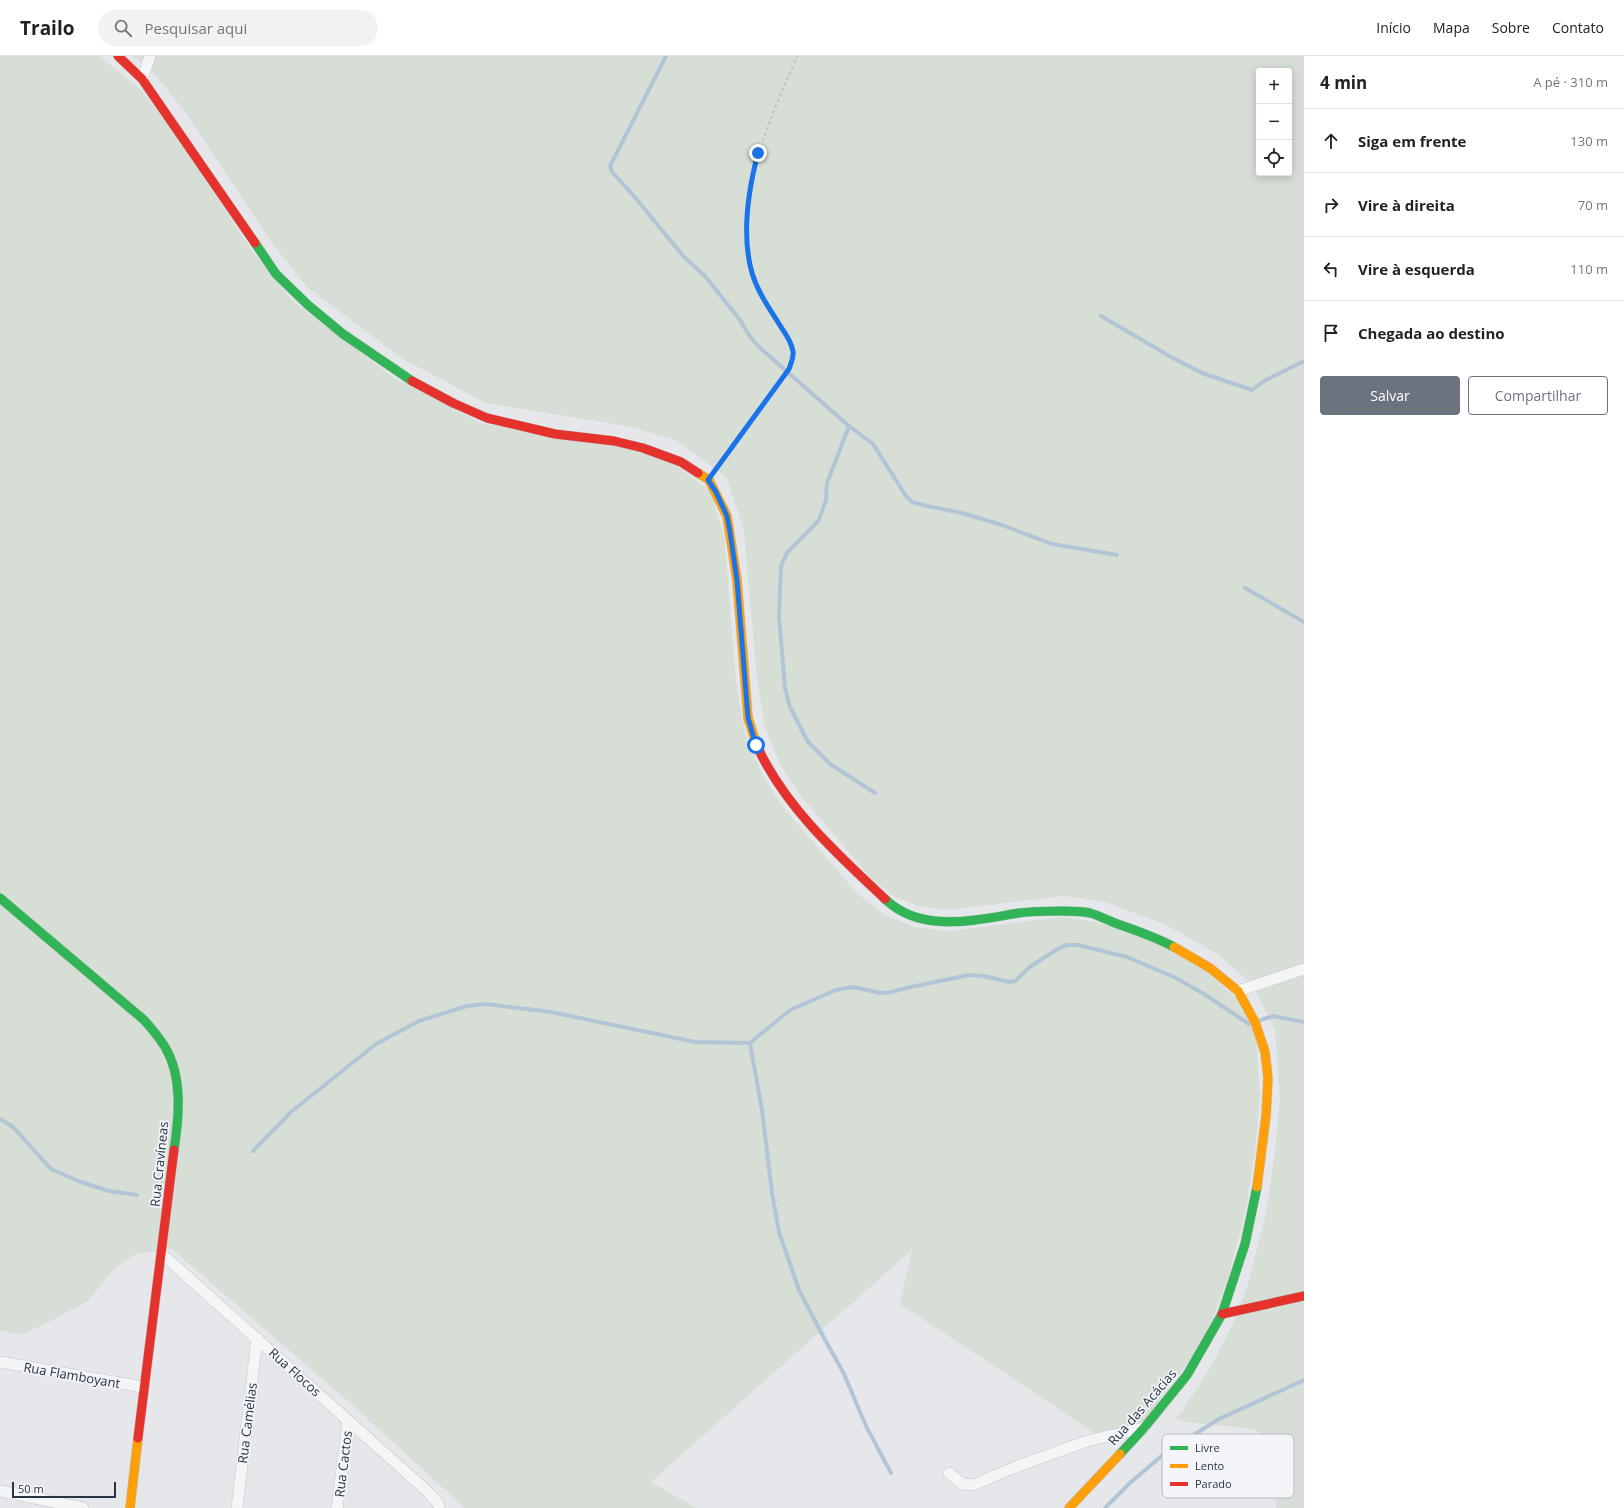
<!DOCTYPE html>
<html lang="pt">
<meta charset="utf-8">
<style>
:root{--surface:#fff;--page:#f2f2f2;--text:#222;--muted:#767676;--line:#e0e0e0;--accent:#6b737f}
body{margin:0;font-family:"Open Sans",sans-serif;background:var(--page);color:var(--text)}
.controls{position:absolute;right:12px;top:12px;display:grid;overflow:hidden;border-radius:4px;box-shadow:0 2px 10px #0003}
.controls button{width:36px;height:36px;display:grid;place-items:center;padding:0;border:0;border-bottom:1px solid var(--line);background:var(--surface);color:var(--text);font:20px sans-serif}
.scale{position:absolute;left:12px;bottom:10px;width:104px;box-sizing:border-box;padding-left:4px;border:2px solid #293445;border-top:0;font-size:11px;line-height:14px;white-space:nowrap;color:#293445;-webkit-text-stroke:3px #f3f5f9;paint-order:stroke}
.stop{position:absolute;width:12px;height:12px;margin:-9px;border:3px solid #1a73e8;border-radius:50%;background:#fff}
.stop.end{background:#1a73e8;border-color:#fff;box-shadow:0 1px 4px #0008}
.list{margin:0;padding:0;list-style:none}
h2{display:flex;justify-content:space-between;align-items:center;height:52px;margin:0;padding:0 16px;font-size:17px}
h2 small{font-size:13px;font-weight:400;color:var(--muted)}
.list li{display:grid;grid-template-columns:26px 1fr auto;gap:12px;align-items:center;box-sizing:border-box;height:64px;padding:0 16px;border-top:1px solid var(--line)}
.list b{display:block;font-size:15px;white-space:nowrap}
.list em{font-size:13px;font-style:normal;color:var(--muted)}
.actions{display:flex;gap:8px;padding:12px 16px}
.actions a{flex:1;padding:9px 0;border:1px solid var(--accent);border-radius:4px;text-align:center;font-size:14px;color:var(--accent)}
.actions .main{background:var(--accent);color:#fff}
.icon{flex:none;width:22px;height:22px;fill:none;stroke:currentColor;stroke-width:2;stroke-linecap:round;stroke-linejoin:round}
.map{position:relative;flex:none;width:1304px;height:1452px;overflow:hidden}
header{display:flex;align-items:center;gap:24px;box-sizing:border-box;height:56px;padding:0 20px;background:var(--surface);border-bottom:1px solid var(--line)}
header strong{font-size:19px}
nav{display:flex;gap:22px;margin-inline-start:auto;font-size:14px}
.search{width:280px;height:36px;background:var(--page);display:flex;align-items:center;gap:10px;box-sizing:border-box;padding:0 14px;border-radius:22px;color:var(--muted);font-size:15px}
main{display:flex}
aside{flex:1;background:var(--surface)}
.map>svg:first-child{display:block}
</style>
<header>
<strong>Trailo</strong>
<div class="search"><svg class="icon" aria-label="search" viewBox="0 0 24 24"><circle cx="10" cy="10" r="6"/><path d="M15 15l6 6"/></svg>Pesquisar aqui</div>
<nav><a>Início</a><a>Mapa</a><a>Sobre</a><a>Contato</a></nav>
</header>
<main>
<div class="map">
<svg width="1304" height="1452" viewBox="0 0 1304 1452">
<rect width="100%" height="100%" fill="#e5e7ea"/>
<!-- green -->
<g fill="#d6ded5" fill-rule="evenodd">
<path d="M0,0h99l38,30 33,40 82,125 41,50 98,75 89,47 143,24 45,13 42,31 14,43 12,147 9,53 18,42 20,31 74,86 28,22 29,12 33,4 116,-14 38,6 57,21 49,28 30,27 19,38 4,60 -5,53 -9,59 -18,69 -15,40 -19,36 -51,68 -48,11 -195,-129 12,-54 -261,232 45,26h-231l-116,-106 -177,-153 -36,5 -21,14 -27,33 -47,25 -22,9 -19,-5z"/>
<path d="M132,0h1172v1452h-28v-16l11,-21 -10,-22 -22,-20 -70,-7 -10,-3 8,-9 29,-45 20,-39 16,-42 18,-70 9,-62 5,-54 -5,-68 -22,-45 -34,-30 -53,-30 -61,-23 -41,-6 -118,14 -28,-4 -23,-9 -24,-19 -71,-83 -19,-29 -16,-38 -8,-50 -13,-147 -17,-53 -51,-38 -49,-14 -141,-23 -83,-44 -96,-72 -38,-48 -83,-126 -34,-42zM1259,15h30v102h-30z"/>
</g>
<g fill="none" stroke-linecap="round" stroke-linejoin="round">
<!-- stream -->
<g stroke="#b2c5d6" stroke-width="4">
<path d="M666,0l-56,110 2,6 21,23 51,62 21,19 35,44 9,15 10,12 90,79 24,18 33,52 6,6 15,4 35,7 40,12 50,19 65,11"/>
<path d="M1101,260l70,41 31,16 50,17 12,-9 40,-20"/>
<path d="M849,370l-22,57 -1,17 -7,20 -32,33 -6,13 -2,50 6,72 5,19 18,35 22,22 45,29"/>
<path d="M1245,532l59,34"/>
<path d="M1258,965l15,-5 31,6"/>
<path d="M750,987l12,67 10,83 7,39 20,58 24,46 21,38 22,52 25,47"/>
<path d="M0,1063l13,8 38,42 27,12 31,10 28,4"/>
<path d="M253,1095l38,-39 85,-68 43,-23 48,-15 19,-2 65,8 144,30 55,1 40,-33 46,-20 17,-3 27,6 12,-1 14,-4 63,-13 14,1 26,6 6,-1 16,-15 30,-19 7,-2h10l49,12 47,20 30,17 45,30 2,-1"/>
<path d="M1105,1452l26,-26 34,-29 54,-34 85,-39"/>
</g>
<!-- street casing -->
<g stroke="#c3c5c8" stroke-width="12">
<g id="street">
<path d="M142,23l8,-23"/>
<path d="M1238,935l66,-22"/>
<path d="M162,1198l265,237 11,12 1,5"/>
<path d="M0,1306l143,25"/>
<path d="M949,1417l13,11 11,1 40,-17 74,-27 57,-13"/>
<path d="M0,1435l83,17"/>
<path d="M237,1452l20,-170"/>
<path d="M337,1452l11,-88"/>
</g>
</g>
<!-- fast casing -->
<g stroke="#c3c5c8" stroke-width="10">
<g id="fast">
<path d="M255,187l21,31 32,31 35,29 69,47"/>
<path d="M0,842l144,122c8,9 15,17 21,27 18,30 14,70 9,103"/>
<path d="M885,843c36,35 90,21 134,14 16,-2 55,-3 71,0 8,2 17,7 25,10 20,7 41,14 59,24"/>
<path d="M1120,1398l24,-26 43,-53 35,-61 23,-70 12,-57"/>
</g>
</g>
<!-- slow casing -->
<g stroke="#c3c5c8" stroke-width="10">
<g id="slow">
<path d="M698,417l11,7 18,36 10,64 11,138 9,28"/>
<path d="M1174,891l36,21 28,23 17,31 10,30 3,26 -2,38 -9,71"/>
<path d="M130,1452l8,-70"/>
<path d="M1069,1452l51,-54"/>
</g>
</g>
<!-- jam casing -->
<g stroke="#c3c5c8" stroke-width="10">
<g id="jam">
<path d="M118,0l24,23 113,164"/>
<path d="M412,325l41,22 34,15 68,16 59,7 29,7 38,14 17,11"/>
<path d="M757,690c28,61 80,108 128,153"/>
<path d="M1222,1258l82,-18"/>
<path d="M138,1382l36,-288"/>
</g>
</g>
<!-- path -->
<path stroke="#c3c5ca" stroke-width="2.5" stroke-dasharray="3 3" stroke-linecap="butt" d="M716,414l73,-101c2,-6 5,-12 4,-18 -3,-19 -26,-42 -34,-60 -6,-12 -10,-27 -11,-41 -8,-69 23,-132 49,-194"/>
<!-- street -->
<use href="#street" stroke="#f4f5f7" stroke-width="11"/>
<!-- fast -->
<use href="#fast" stroke="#30b455" stroke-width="9"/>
<!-- slow -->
<use href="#slow" stroke="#ff9f0a" stroke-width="9"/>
<!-- jam -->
<use href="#jam" stroke="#e5322d" stroke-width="9"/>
</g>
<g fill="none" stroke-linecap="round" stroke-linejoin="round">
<!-- route -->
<path stroke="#1a73e8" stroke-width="5" d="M756,689l-8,-27 -11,-138 -7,-48 -3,-16 -11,-24 -8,-12 81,-111c2,-6 5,-12 4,-18 -2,-9 -7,-17 -12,-24 -11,-18 -23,-34 -29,-54 -11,-39 -4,-82 6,-120"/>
</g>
<g text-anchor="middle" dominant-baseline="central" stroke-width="3.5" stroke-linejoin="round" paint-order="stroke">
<!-- street labels -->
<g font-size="13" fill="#293445" stroke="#f3f5f9">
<text transform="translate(159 1108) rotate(-84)">Rua Cravíneas</text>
<text transform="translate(295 1316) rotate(42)">Rua Flocos</text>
<text transform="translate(72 1319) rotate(10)">Rua Flamboyant</text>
<text transform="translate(1142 1351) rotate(-49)">Rua das Acácias</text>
<text transform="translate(247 1367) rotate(-83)">Rua Camélias</text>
<text transform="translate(343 1408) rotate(-83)">Rua Cactos</text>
</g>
</g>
<!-- legend -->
<rect x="1162" y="1378" width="132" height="64" rx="6" fill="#f3f5f9" stroke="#b6bbc3" stroke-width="1"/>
<rect x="1170" y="1390" width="18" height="4" fill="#30b455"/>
<rect x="1170" y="1408" width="18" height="4" fill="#ff9f0a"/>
<rect x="1170" y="1426" width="18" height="4" fill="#e5322d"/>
<g font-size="11" fill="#293445">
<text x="1195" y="1396">Livre</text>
<text x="1195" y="1414">Lento</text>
<text x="1195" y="1432">Parado</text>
</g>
</svg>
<div class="controls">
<button>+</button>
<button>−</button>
<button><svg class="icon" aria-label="locate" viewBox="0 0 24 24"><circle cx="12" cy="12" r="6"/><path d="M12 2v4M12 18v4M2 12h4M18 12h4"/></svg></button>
</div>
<div class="scale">50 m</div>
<div class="stop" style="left:756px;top:689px"></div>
<div class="stop end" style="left:758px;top:97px"></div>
</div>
<aside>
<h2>4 min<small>A pé · 310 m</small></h2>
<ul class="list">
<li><svg class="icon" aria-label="ahead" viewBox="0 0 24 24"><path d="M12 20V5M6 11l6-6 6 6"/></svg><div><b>Siga em frente</b></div><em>130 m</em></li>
<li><svg class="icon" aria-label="right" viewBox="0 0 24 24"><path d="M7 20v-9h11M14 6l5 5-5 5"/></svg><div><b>Vire à direita</b></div><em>70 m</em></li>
<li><svg class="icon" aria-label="left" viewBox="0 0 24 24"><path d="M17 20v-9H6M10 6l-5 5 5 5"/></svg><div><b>Vire à esquerda</b></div><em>110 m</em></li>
<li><svg class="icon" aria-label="arrive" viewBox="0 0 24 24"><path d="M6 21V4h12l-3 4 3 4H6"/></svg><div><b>Chegada ao destino</b></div></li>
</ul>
<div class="actions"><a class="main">Salvar</a><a>Compartilhar</a></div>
</aside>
</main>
